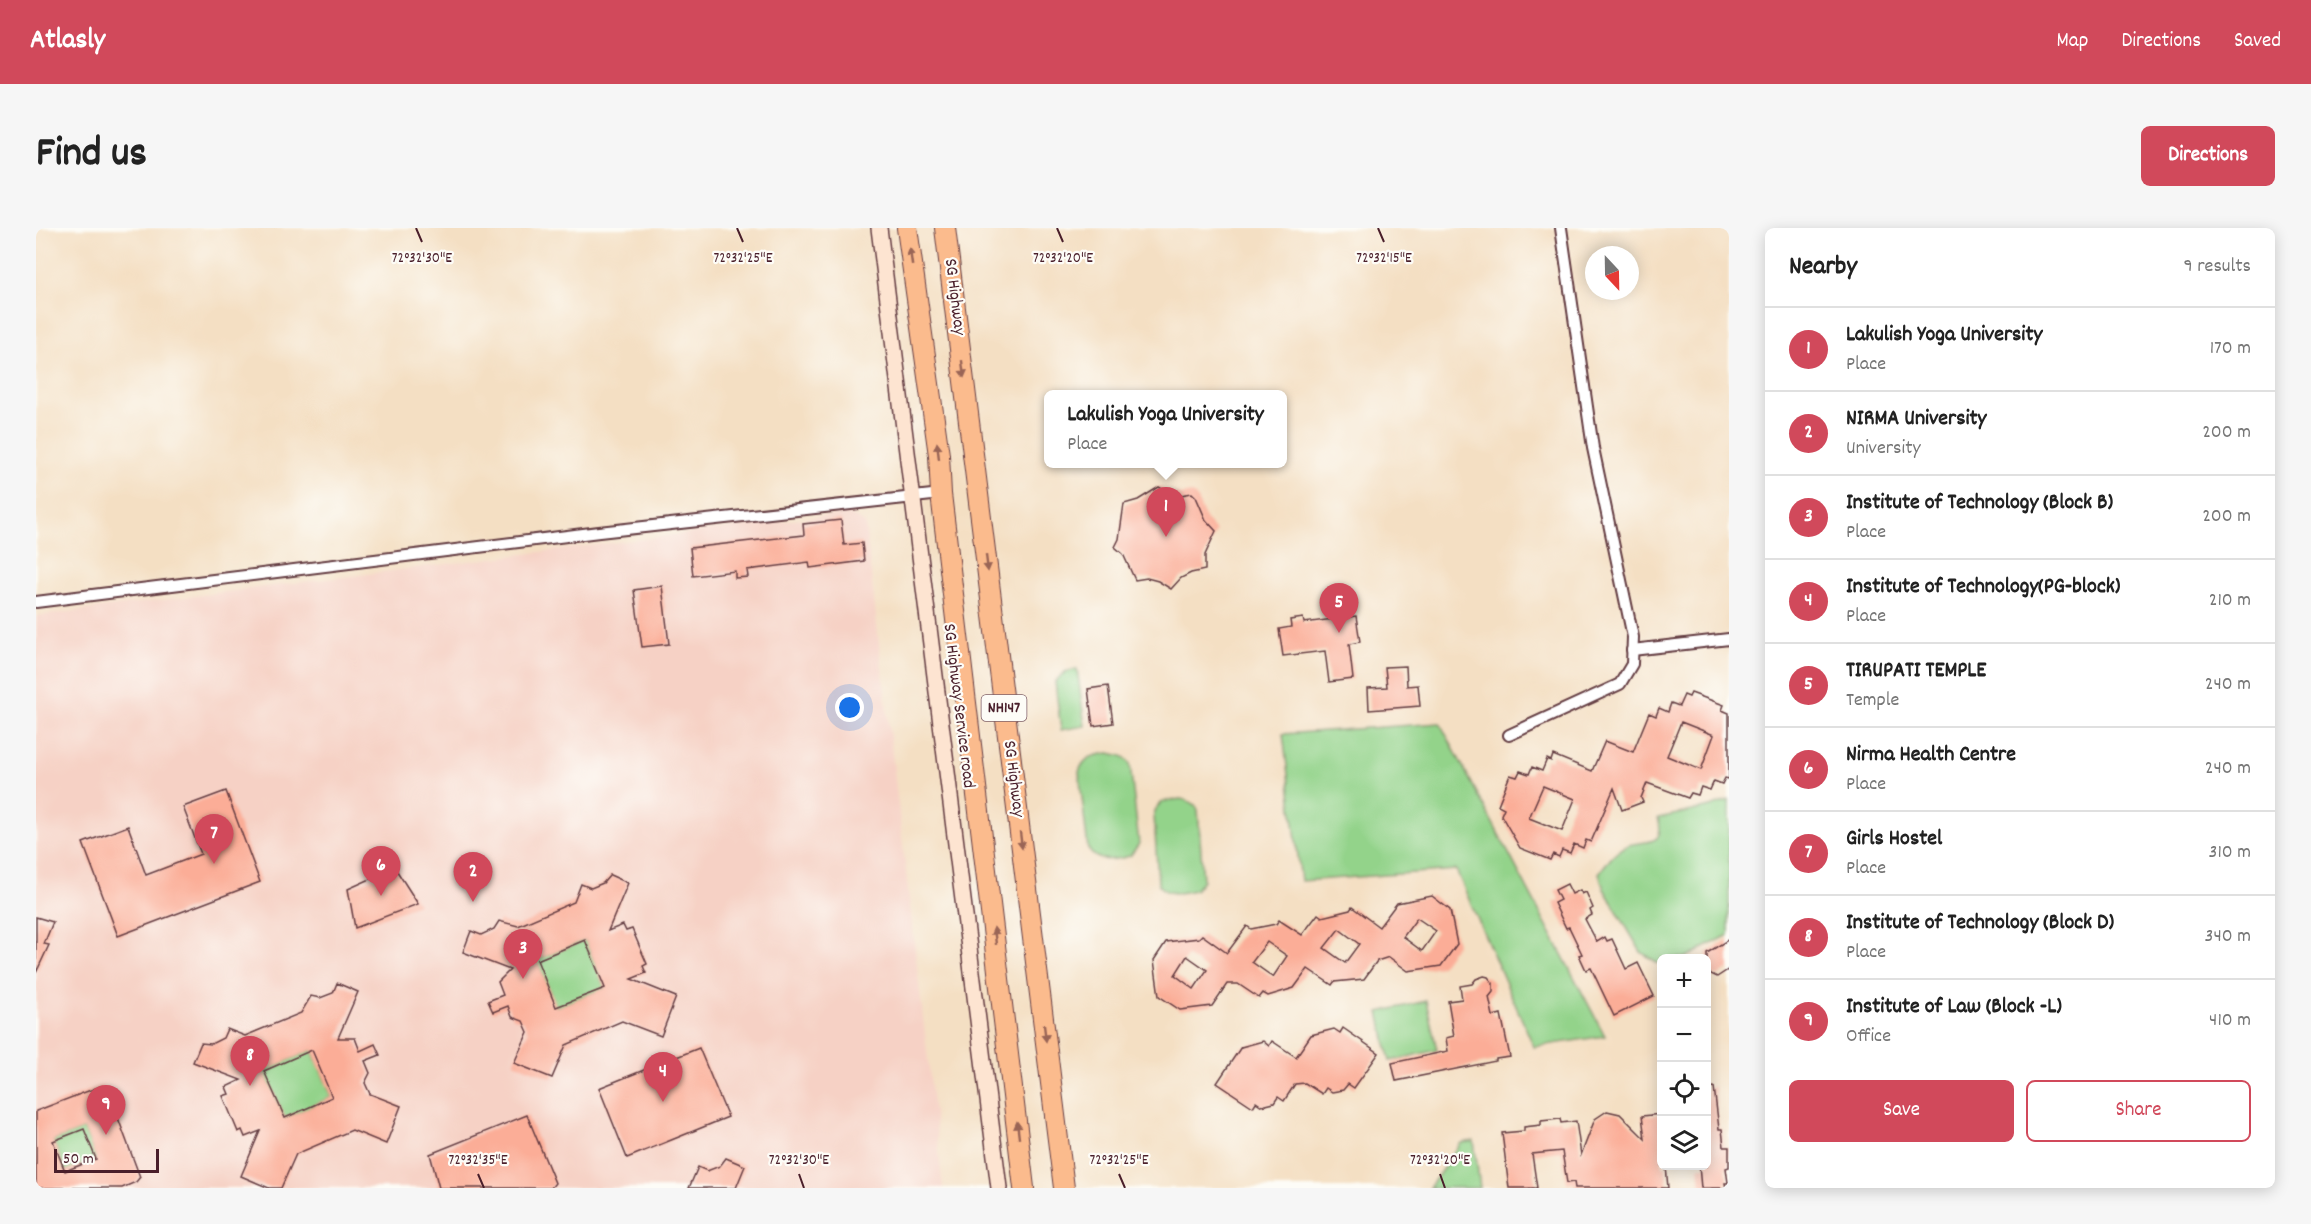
<!DOCTYPE html>
<meta charset="utf-8">
<style>
:root{--surface:#fff;--page:#f6f6f6;--text:#222;--muted:#767676;--line:#e0e0e0;--accent:#d1495b}
body{margin:0;font-family:Dekko,sans-serif;background:var(--page);color:var(--text)}
.controls{position:absolute;right:18px;bottom:18px;display:grid;overflow:hidden;border-radius:9px;box-shadow:0 3px 15px #0003}
.controls button{width:54px;height:54px;display:grid;place-items:center;padding:0;border:0;border-bottom:2px solid var(--line);background:var(--surface);color:var(--text);font:30px sans-serif}
.compass{position:absolute;left:1549px;top:18px;width:54px;height:54px;border-radius:50%;background:var(--surface);box-shadow:0 3px 15px #0003;rotate:158deg}
.scale{position:absolute;left:18px;bottom:15px;width:105px;box-sizing:border-box;padding-left:6px;border:3px solid #4a1f2b;border-top:0;font-size:16px;line-height:21px;white-space:nowrap;color:#4a1f2b;-webkit-text-stroke:4px #fdfcf7;paint-order:stroke}
.you{position:absolute;left:814px;top:480px;width:21px;height:21px;margin:-15px;border:4px solid #fff;border-radius:50%;background:#1a73e8;box-shadow:0 0 0 9px #1a73e833}
.badge{display:grid;place-items:center;width:39px;height:39px;border-radius:50%;background:var(--accent);color:#fff;font-size:20px;font-weight:700}
.pin{position:absolute;translate:-50% -50px;filter:drop-shadow(0 2px 3px #0008)}
.pin::after{content:'';position:absolute;top:32px;width:21px;height:18px;background:inherit;clip-path:polygon(0 0,100% 0,50% 100%)}
.popup{position:absolute;left:1008px;top:162px;width:243px;height:78px;box-sizing:border-box;display:grid;place-content:center;border-radius:9px;background:var(--surface);filter:drop-shadow(0 2px 4px #0005);font-size:20px;white-space:nowrap;color:var(--muted)}
.popup b{font-size:22px;color:var(--text)}
.popup::after{content:'';position:absolute;left:50%;top:100%;margin-left:-12px;border:12px solid transparent;border-top-color:var(--surface)}
.list{margin:0;padding:0;list-style:none}
h2{display:flex;justify-content:space-between;align-items:center;height:78px;margin:0;padding:0 24px;font-size:26px}
h2 small{font-size:20px;font-weight:400;color:var(--muted)}
.list li{display:grid;grid-template-columns:39px 1fr auto;gap:18px;align-items:center;box-sizing:border-box;height:84px;padding:0 24px;border-top:2px solid var(--line)}
.list b{display:block;font-size:22px;white-space:nowrap}
.list p{margin:0;font-size:20px;white-space:nowrap;color:var(--muted)}
.list em{font-size:20px;font-style:normal;color:var(--muted)}
.actions{display:flex;gap:12px;padding:18px 24px}
.actions a{flex:1;padding:14px 0;border:2px solid var(--accent);border-radius:9px;text-align:center;font-size:21px;color:var(--accent)}
.actions .main{background:var(--accent);color:#fff}
.icon{flex:none;width:33px;height:33px;fill:none;stroke:currentColor;stroke-width:2;stroke-linecap:round;stroke-linejoin:round}
.map{position:relative;flex:none;width:1693px;height:960px;overflow:hidden;border-radius:9px}
header{display:flex;align-items:center;gap:36px;box-sizing:border-box;height:84px;padding:0 30px;background:var(--accent);color:#fff}
header strong{font-size:28px}
nav{display:flex;gap:33px;margin-inline-start:auto;font-size:21px}
.intro{display:flex;align-items:center;justify-content:space-between;box-sizing:border-box;height:144px;padding:0 36px}
h1{margin:0;font-size:42px}
.button{padding:15px 27px;border-radius:9px;background:var(--accent);color:#fff;font-size:21px;font-weight:700}
main{display:flex;gap:36px;padding:0 36px}
aside{flex:1;background:var(--surface);border-radius:9px;box-shadow:0 3px 15px #0003}
.map>svg:first-child{display:block}
</style>
<header>
<strong>Atlasly</strong>
<nav><a>Map</a><a>Directions</a><a>Saved</a></nav>
</header>
<div class="intro"><h1>Find us</h1><a class="button">Directions</a></div>
<main>
<div class="map">
<svg width="1693" height="960" viewBox="0 0 1693 960">
<rect width="100%" height="100%" fill="#fdfcf7"/>
<filter id="ink" filterUnits="userSpaceOnUse"><feTurbulence type="fractalNoise" baseFrequency=".0167" numOctaves="2"/><feDisplacementMap in="SourceGraphic" scale="12" xChannelSelector="R" yChannelSelector="G"/><feConvolveMatrix kernelMatrix="1 2 1 2 8 2 1 2 1" color-interpolation-filters="sRGB"/></filter>
<filter id="wash" filterUnits="userSpaceOnUse"><feTurbulence type="fractalNoise" baseFrequency=".008" numOctaves="4" result="noise"/><feDisplacementMap in="SourceGraphic" scale="24" xChannelSelector="R" yChannelSelector="G"/><feGaussianBlur stdDeviation="1.35" result="paint"/><feColorMatrix in="noise" values="0 0 0 0 0 0 0 0 0 0 0 0 0 0 0 0 0 1.4 0 .05"/><feComposite in="paint" operator="in"/></filter>
<g filter="url(#wash)">
<rect width="100%" height="100%" fill="#f4dfc3"/>
<!-- built -->
<path fill="#f6d1c5" d="M811,285l18,10 78,665h-907v-572z"/>
<!-- green -->
<g fill="#93d38a" stroke="#6e795a" stroke-width="1.5">
<path d="M1041,441l8,57 -24,4 -6,-48 10,-10z"/>
<path d="M1404,495l165,313 -71,11 -78,-177 -155,11 -18,-147z"/>
<path d="M1073,525c10,2 16,2 21,11l9,80 -9,12c-14,3 -32,9 -42,-7l-9,-77c5,-16 16,-17 30,-19z"/>
<path d="M1145,571c8,2 14,3 17,11l5,70 -8,10c-13,3 -30,7 -37,-7l-4,-69c4,-14 14,-14 27,-15z"/>
<path d="M1693,572v135l-44,23h-23l-1,7 -20,-13 -37,-63 -5,-16c7,-10 16,-21 27,-27 16,-7 41,3 32,-28l53,-11z"/>
<path d="M549,712l20,48 -49,19 -19,-47z"/>
<path d="M1390,773l11,49 -47,11 -11,-49z"/>
<path d="M276,822l20,47 -47,21 -21,-47z"/>
<path d="M48,901l12,30 -31,12 -12,-30z"/>
<path d="M1438,913l6,47h-51l32,-45z"/>
</g>
<g id="blocks">
<!-- building -->
<g fill="#fbad97" fill-rule="evenodd">
<path d="M1123,259l8,5 14,3 11,-2 4,4 10,23 10,11 -11,24v15l-14,3 -10,5 -10,11 -13,-8 -11,-3 -12,2 -12,-26 -8,-7 4,-8 5,-35 14,-4z"/>
<path d="M805,292l3,25 18,-2 2,18 -54,7 -1,-6 -62,8 1,7 -13,1v-7l-42,5 -3,-28 114,-13 -1,-11z"/>
<path d="M626,358l7,58 -27,3 -8,-57z"/>
<path d="M1320,388l4,26 -11,2 4,35 -24,3 -4,-31 -42,5 -4,-27 12,-2 -1,-7 13,-2 1,5z"/>
<path d="M1370,438l1,20 11,-1 2,21 -51,4 -1,-22 19,-1 -2,-20z"/>
<path d="M1072,458l5,37 -20,3 -5,-37z"/>
<path d="M1655,465l33,12 -2,5 7,3v66l-4,-1 -3,6 -8,-3 -4,9 -9,-3 -3,8 -7,-2 -3,5 -41,-15 -6,15 2,4 -21,8 -8,-22 -23,54 -5,-2 -3,8 -9,-4 -4,9 -8,-3 -3,7 -6,-3 -3,6 -30,-12 -19,-33 3,-7 -6,-3 12,-30 7,2 3,-6 9,3 3,-7 10,4 5,-12 4,2 2,-6 39,16 13,-30 28,11 16,-39 7,3 3,-8 9,4 3,-9 8,3 5,-11 5,2zM1645,494l33,13 -13,35 -34,-14zM1507,558l32,13 -13,32 -33,-13z"/>
<path d="M190,563l34,91 -142,54 -35,-93 45,-17 18,49 55,-21 -18,-47z"/>
<path d="M359,640l23,36 -63,24 -7,-39z"/>
<path d="M574,647l18,8 -20,48 15,-6 3,6 6,-2 15,35 -4,2 3,7 -15,6 45,18 -15,39 -39,-15 -56,24 -14,33 -38,-15 14,-31 -5,-11 -11,-4 -4,-11 -15,6 -5,-11 15,-6 -5,-13 12,-12 -47,-18 8,-21 10,4 13,-6 5,-8 19,5 56,-24 7,-18 10,4 12,-5zM549,712l20,48 -49,19 -19,-47z"/>
<path d="M1531,656l5,10 8,-4 2,4 4,-2 7,16 -3,2 2,5 -7,4 12,23 8,-5 2,4 5,-2 14,30 12,-6 16,33 -40,20 -23,-48 -5,2 -7,-15 3,-1 -13,-27 -3,1 -12,-25 6,-3 -5,-10z"/>
<path d="M1396,668l18,14 7,34 -16,22 -33,5 -19,-14 -12,4 -13,18 -30,3 -2,3 -24,-16 -14,19 -26,8 -5,-3 -4,5 -21,-14h-11l-15,22 -32,4 -21,-14 -5,-36 12,-18 33,-4 3,-3 25,18 20,-27 4,3 25,-5 3,-4 23,15 16,-21 4,3 28,-7 2,-3 27,20 18,-24zM1381,690l19,13 -14,20 -19,-14zM1303,701l20,15 -14,19 -21,-15zM1231,714l20,14 -14,21 -21,-15zM1151,728l20,14 -13,19 -19,-14z"/>
<path d="M0,689l17,5 -9,22 5,1 -13,28z"/>
<path d="M1693,711v30l-12,8 -10,-5v-19z"/>
<path d="M1448,748l4,1 5,6v9l-4,5 4,19 8,-2 9,43 -14,2v2l-100,20 -4,-18 56,-12 -2,-13 8,-2 -6,-35 14,-2 -2,-13 12,-2 4,-5z"/>
<path d="M301,755l21,9 -20,46h17l5,13 15,-7 5,11 -15,6 5,12 -5,10 5,11 31,12 -15,38 -34,-14 -56,24 -15,34h-12l-28,-12 19,-45 -15,6 -3,-7 -4,2 -15,-36 6,-2 -3,-7 15,-7 -48,-18 8,-19 10,1 12,-6 4,-9 18,7 56,-23 10,-17 9,2 13,-5zM276,822l20,47 -47,21 -21,-47z"/>
<path d="M1307,800l36,25 -25,35 -6,-4 -5,6 -11,2 -6,-4 -4,6 -17,-11 -10,1 -11,17 -6,-4 -4,6 -12,3 -6,-4 -3,5 -36,-24 24,-36 22,-6 6,5 3,-5 24,16 15,-22 23,-6 6,4z"/>
<path d="M663,820l29,69 -101,41 -28,-70z"/>
<path d="M65,858l7,5 32,86 -4,5 -14,6h-86v-77zM48,901l12,30 -31,12 -12,-30z"/>
<path d="M1678,859l5,42h3l2,18h5v20l-3,1 2,15h-3l1,5h-25l-2,-22h8v-78z"/>
<path d="M1571,883l13,3 25,25 -3,-23 20,-2v52h4l2,22h-93l-1,-6 -7,1 -5,-32 -30,3 5,34h-28l-7,-55 22,-2v-4l17,-2v-4l19,-2 1,4 15,-2 5,34 14,-36z"/>
<path d="M491,887l28,68 -4,5h-112l-9,-34z"/>
<path d="M690,930l19,8 -9,22h-47l9,-21 9,4 13,-5z"/>
</g>
</g>
</g>
<g filter="url(#ink)">
<use href="#blocks" fill-opacity="0" stroke="#643c42" stroke-width="1.5"/>
<g fill="none" stroke-linecap="round" stroke-linejoin="round">
<!-- street casing -->
<g stroke="#643c42" stroke-width="14">
<g id="street">
<path d="M0,374l563,-70 342,-38"/>
<path d="M1596,422l97,-11"/>
<path d="M1473,507l111,-51 12,-20 1,-27 -40,-189 -32,-220"/>
</g>
</g>
<!-- secondary casing -->
<g stroke="#643c42" stroke-width="18">
<path id="secondary" d="M843,0l120,960"/>
</g>
<!-- highway casing -->
<g stroke="#643c42" stroke-width="22">
<g id="highway">
<path d="M871,0l32,227 2,39 83,694"/>
<path d="M909,0l119,960"/>
</g>
</g>
<!-- street -->
<use href="#street" stroke="#fff" stroke-width="10"/>
<!-- secondary -->
<use href="#secondary" stroke="#fde4d1" stroke-width="15"/>
<!-- highway -->
<use href="#highway" stroke="#fbbb8d" stroke-width="20"/>
</g>
<!-- one-way arrows -->
<defs><path id="oneway-solid" d="M-6-.8H1V-3.2L6.5 0L1 3.2V.8H-6Z" transform="scale(1.5)"/></defs>
<g fill="#9a6557">
<use href="#oneway-solid" transform="translate(875 29) rotate(-98)"/>
<use href="#oneway-solid" transform="translate(927 141) rotate(83)"/>
<use href="#oneway-solid" transform="translate(902 223) rotate(-97)"/>
<use href="#oneway-solid" transform="translate(951 335) rotate(83)"/>
<use href="#oneway-solid" transform="translate(985 612) rotate(83)"/>
<use href="#oneway-solid" transform="translate(959 708) rotate(-97)"/>
<use href="#oneway-solid" transform="translate(1009 805) rotate(83)"/>
<use href="#oneway-solid" transform="translate(982 902) rotate(-97)"/>
</g>
</g>
<!-- ticks -->
<path fill="none" stroke="#4a1f2b" stroke-width="2" d="M380,0l6,14M701,0l6,14M1021,0l6,14M1342,0l6,14M442,946l6,14M763,946l5,14M1083,946l6,14M1404,946l5,14"/>
<g text-anchor="middle" dominant-baseline="central" stroke-width="4.5" stroke-linejoin="round" paint-order="stroke">
<!-- shield labels -->
<rect fill="#fdfcf7" stroke="#806168" stroke-width="1.5" x="945.5" y="467" width="45" height="26" rx="4.5"/>
<g font-size="16" font-weight="bold" fill="#4a1f2b">
<text x="968" y="480">NH147</text>
</g>
<!-- street labels -->
<g font-size="18" fill="#4a1f2b" stroke="#fdfcf7">
<text transform="translate(918 69) rotate(83)">SG Highway</text>
<text transform="translate(922 478) rotate(83)">SG Highway Service road</text>
<text transform="translate(977 551) rotate(83)">SG Highway</text>
</g>
</g>
<g font-size="15" text-anchor="middle" fill="#4a1f2b" stroke="#fdfcf7" stroke-width="4.5" stroke-linejoin="round" paint-order="stroke">
<text x="386" y="34">72°32'30"E</text>
<text x="707" y="34">72°32'25"E</text>
<text x="1348" y="34">72°32'15"E</text>
<text x="1027" y="34">72°32'20"E</text>
<text x="442" y="936">72°32'35"E</text>
<text x="763" y="936">72°32'30"E</text>
<text x="1083" y="936">72°32'25"E</text>
<text x="1404" y="936">72°32'20"E</text>
</g>
</svg>
<div class="controls">
<button>+</button>
<button>−</button>
<button><svg class="icon" aria-label="locate" viewBox="0 0 24 24"><circle cx="12" cy="12" r="6"/><path d="M12 2v4M12 18v4M2 12h4M18 12h4"/></svg></button>
<button><svg class="icon" aria-label="layers" viewBox="0 0 24 24"><path d="M12 4l9 5-9 5-9-5zM3 14l9 5 9-5"/></svg></button>
</div>
<svg class="compass" viewBox="-18 -18 36 36"><path d="M0-13l5 13h-10z" fill="#e53935"/><path d="M0 13l5-13h-10z" fill="#767676"/></svg>
<div class="scale">50 m</div>
<div class="you"></div>
<div class="pin badge" style="left:1130px;top:309px">1</div>
<div class="popup"><b>Lakulish Yoga University</b>Place</div>
<div class="pin badge" style="left:437px;top:674px">2</div>
<div class="pin badge" style="left:487px;top:751px">3</div>
<div class="pin badge" style="left:627px;top:874px">4</div>
<div class="pin badge" style="left:1303px;top:405px">5</div>
<div class="pin badge" style="left:345px;top:668px">6</div>
<div class="pin badge" style="left:178px;top:636px">7</div>
<div class="pin badge" style="left:214px;top:858px">8</div>
<div class="pin badge" style="left:70px;top:907px">9</div>
</div>
<aside>
<h2>Nearby<small>9 results</small></h2>
<ul class="list">
<li><span class="badge">1</span><div><b>Lakulish Yoga University</b><p>Place</p></div><em>170 m</em></li>
<li><span class="badge">2</span><div><b>NIRMA University</b><p>University</p></div><em>200 m</em></li>
<li><span class="badge">3</span><div><b>Institute of Technology (Block B)</b><p>Place</p></div><em>200 m</em></li>
<li><span class="badge">4</span><div><b>Institute of Technology(PG-block)</b><p>Place</p></div><em>210 m</em></li>
<li><span class="badge">5</span><div><b>TIRUPATI TEMPLE</b><p>Temple</p></div><em>240 m</em></li>
<li><span class="badge">6</span><div><b>Nirma Health Centre</b><p>Place</p></div><em>240 m</em></li>
<li><span class="badge">7</span><div><b>Girls Hostel</b><p>Place</p></div><em>310 m</em></li>
<li><span class="badge">8</span><div><b>Institute of Technology (Block D)</b><p>Place</p></div><em>340 m</em></li>
<li><span class="badge">9</span><div><b>Institute of Law (Block -L)</b><p>Office</p></div><em>410 m</em></li>
</ul>
<div class="actions"><a class="main">Save</a><a>Share</a></div>
</aside>
</main>
